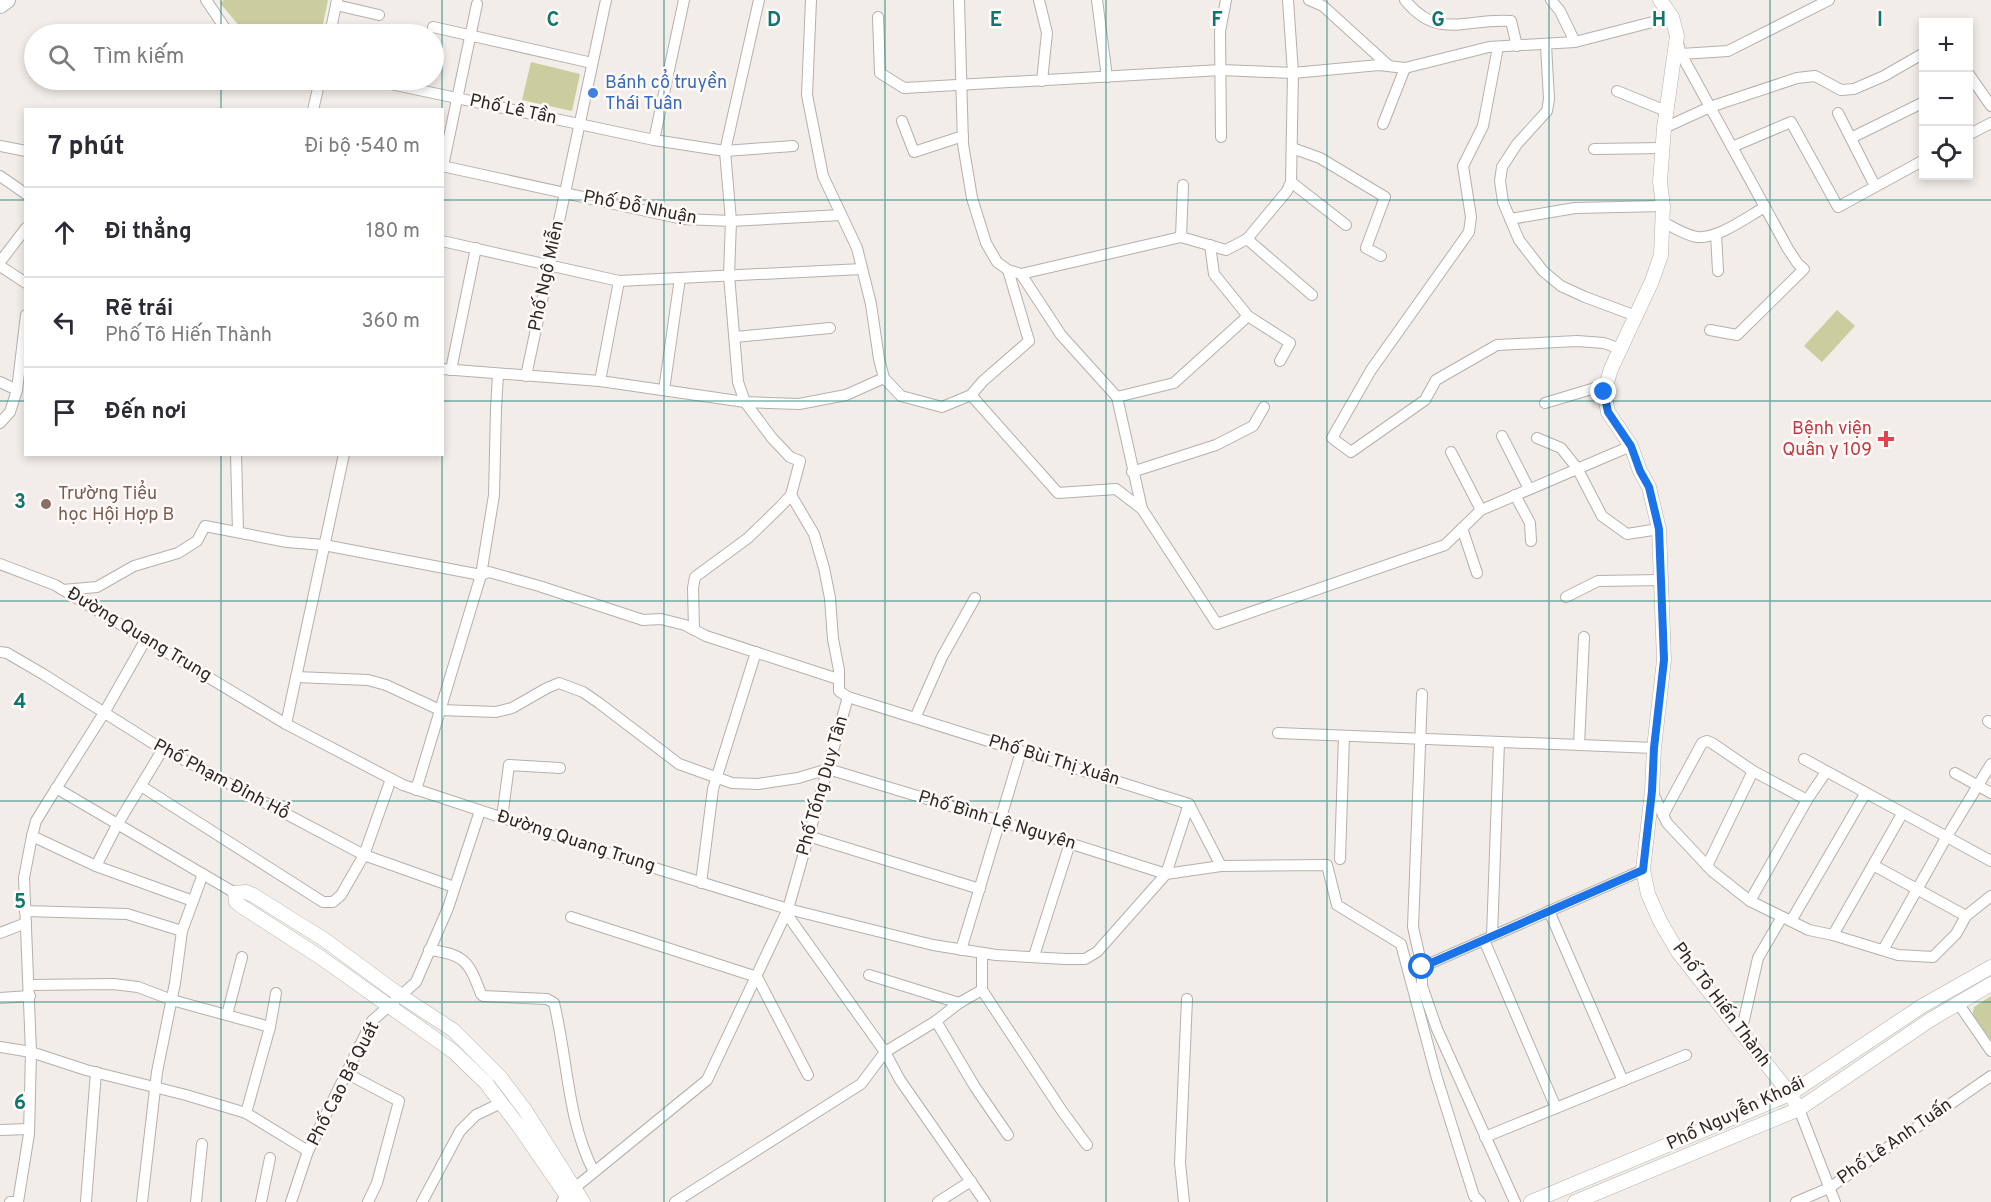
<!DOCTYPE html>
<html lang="vi">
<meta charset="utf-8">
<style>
:root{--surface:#fff;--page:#f7f7f7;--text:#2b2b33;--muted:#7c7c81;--line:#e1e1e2}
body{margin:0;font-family:Overpass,sans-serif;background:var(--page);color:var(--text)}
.controls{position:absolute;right:18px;top:18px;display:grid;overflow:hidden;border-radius:0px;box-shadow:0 3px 9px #0003}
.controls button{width:54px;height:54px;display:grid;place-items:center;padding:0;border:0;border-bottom:2px solid var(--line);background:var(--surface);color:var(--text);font:30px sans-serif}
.stop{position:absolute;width:18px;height:18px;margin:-14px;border:4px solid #1a73e8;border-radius:50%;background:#fff}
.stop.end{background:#1a73e8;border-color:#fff;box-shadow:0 2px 6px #0008}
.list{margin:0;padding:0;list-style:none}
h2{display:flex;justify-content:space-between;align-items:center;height:78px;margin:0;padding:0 24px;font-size:26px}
h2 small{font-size:20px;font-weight:400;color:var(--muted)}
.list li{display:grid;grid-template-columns:39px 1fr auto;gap:18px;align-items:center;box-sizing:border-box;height:90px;padding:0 24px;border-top:2px solid var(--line)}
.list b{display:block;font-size:22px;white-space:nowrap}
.list p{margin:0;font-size:20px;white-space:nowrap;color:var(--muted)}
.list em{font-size:20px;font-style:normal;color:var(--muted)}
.icon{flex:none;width:33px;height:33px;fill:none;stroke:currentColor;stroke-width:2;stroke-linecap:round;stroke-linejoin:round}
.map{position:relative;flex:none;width:1991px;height:1202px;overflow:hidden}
.search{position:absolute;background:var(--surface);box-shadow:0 3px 9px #0003;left:24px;top:24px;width:420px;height:66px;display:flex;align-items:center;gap:15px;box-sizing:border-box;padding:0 21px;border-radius:33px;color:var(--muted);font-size:22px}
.panel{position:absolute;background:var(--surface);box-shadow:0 3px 9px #0003;left:24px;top:108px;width:420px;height:348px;border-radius:0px}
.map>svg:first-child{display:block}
</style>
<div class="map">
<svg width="1991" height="1202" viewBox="0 0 1991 1202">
<rect width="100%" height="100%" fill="#f2ede9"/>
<!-- green -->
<g fill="#cace9e">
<path d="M224,0h104l-7,34h-75l-26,-31z"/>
<path d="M531,62l49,12 -8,37 -50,-11z"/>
<path d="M1837,310l18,16 -33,36 -18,-16z"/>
<path d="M1991,996v48l-19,-27 2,-10z"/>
</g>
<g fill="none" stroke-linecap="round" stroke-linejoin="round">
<!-- minor casing -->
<g stroke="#b5b0ac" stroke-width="12">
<g id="minor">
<path d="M206,0l23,34"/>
<path d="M811,0l-4,95 16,81 34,72 14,56 8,55 5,19 17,18 41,11 29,-12 12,-14 46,-40 -21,-71"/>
<path d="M959,0l4,144 9,54 14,45 11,19 11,8 13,4 40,61 56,62 25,112"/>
<path d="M1039,0l8,33 -5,48"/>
<path d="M1097,0l10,77"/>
<path d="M1309,0l14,6 66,60"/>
<path d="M1405,0c34,42 62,17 106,21l6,25"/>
<path d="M1551,0l9,11 15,31"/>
<path d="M336,5l43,10"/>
<path d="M878,17l2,56 24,15 317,-18 72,3 86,-8 26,3 84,-21 86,-5 97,-25"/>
<path d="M433,27l159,36"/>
<path d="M330,34l7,-34"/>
<path d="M1678,43l3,11 107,195 10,15 6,5 -67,66 -27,-5"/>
<path d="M1546,45l3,54 -2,12 -30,33 -15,23 -2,14 3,21 16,38 24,31 18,15 24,11 51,19"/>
<path d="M1498,47l-15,79 -20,40 8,51 -2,15 -98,138 -39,68 19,14 74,-52 11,-20 61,-35 80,-4 27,2 16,6"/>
<path d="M1681,54l47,-3 101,-51"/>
<path d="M1968,73l23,33"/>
<path d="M372,80l282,60 71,11 68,-5"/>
<path d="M1617,91l49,20"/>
<path d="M313,110l7,-30"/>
<path d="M1838,113l37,73"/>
<path d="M902,121l12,31 49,-16"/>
<path d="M1383,124l22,-56"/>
<path d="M1664,128l46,-21 87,-29 18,-2 26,14 13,-1 30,-13 40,-23"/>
<path d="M1968,135l23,-12"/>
<path d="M1221,137l-1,-106 6,-31"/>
<path d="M1851,138l73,-36"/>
<path d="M654,140l30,-140"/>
<path d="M0,146l26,5"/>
<path d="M1732,147l59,-25 47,85 86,-47"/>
<path d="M1292,148l28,10 65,39 -19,51 15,8"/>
<path d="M1594,149l69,-1"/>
<path d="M442,166l241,53 48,2 110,-6"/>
<path d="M443,166l34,-162"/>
<path d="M0,176l26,18"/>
<path d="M1291,182l55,43"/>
<path d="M1510,219l65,-11 88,-2"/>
<path d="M1663,222c10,5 22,13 34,15 21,2 50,-20 68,-30"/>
<path d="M1716,234l2,37"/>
<path d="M1181,237l2,-52"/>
<path d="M1247,239l65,56"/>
<path d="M442,241l177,40 243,-12"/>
<path d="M1210,245l4,29 34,42 42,27 -10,18"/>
<path d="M0,262l26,-34"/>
<path d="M0,266l26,17"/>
<path d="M1021,274l160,-37 45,13 21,-11 40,-48 4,-9 2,-109 -5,-73"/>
<path d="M735,337l95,-9"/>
<path d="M442,369l158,12 145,21 54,2 47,-9 38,-17"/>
<path d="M451,370l25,-122"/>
<path d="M526,376l80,-376"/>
<path d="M600,381l19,-100"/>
<path d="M0,382l17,8"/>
<path d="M664,390l16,-112"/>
<path d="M971,395l87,98 58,-4 26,20 75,115 228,-79 36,-35 150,-64"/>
<path d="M1117,397l57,-14 74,-67"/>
<path d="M1545,403l60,-18"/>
<path d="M0,423l10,-11 7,-22 9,-75"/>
<path d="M1502,436l27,53"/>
<path d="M1537,438l24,10 16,20 25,48 25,18 32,-5"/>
<path d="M1451,452l30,58"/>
<path d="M236,454l2,78"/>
<path d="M1132,472l84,-27 37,-19 11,-19"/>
<path d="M1515,495l15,28 1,18"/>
<path d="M1462,528l15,45"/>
<path d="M0,564l55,21 231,139 117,61 258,85 127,39 145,36 63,10 69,4h20l12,-7 69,-78 23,-70 -341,-107 -9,-6v-21l-6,-31 -3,-41 -6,-30 -10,-34 -23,-39"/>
<path d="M63,590l34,-3 37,-21 44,-13 19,-12 8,-15 82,16 37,3 157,30 8,-3 50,14 104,34 18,-1 24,6 21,11 132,43"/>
<path d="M1566,597l32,-16 64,-1"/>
<path d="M694,630l-1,-42 2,-11 53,-39 32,-31 11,-12 9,-34 -10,-4 -18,-19 -27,-36 -7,-20 -9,-107 2,-54 -6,-70 34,-151"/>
<path d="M0,652l7,1 36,21 111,70 210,111 90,32"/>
<path d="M296,677l72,3 18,5 54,25 56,2 16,-4 35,-20 12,-5 24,9 16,11 80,61 53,19 26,1 40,-6 30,-9 172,52 166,53 55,-8 106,-1 10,40 64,39 35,131 38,121 6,6"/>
<path d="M1422,694l-9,233 9,40v19l15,43 78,173"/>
<path d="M915,718l27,-61 33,-59"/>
<path d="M1988,721l3,2"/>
<path d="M286,724l58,-270"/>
<path d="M1278,733l376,15"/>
<path d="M1579,745l5,-108"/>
<path d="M1804,759l187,102"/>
<path d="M1955,773l36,20"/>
<path d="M141,786l182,116h10l8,-7 23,-40 27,-76"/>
<path d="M56,788l179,105"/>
<path d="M416,790l65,-215 13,-80 2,-86 2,-35"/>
<path d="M1652,791l15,32 45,48 38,30 59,29 24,5 65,20 35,2 23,-23 10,-18 25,-20"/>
<path d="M1189,804l32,62"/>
<path d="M1663,815l39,-72 5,-2 5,2 41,28 54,29"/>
<path d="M502,818l7,-53 51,3"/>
<path d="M32,836l64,30 97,35"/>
<path d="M808,836l172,53"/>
<path d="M1340,859l4,-123"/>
<path d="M1873,865l93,51"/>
<path d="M96,866l21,-41 46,-76"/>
<path d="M1707,866l46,-95"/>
<path d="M701,883l12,-94 43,-137"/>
<path d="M1750,901l57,-101 19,-28"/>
<path d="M25,911l102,3 55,17"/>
<path d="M1549,911l74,170"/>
<path d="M786,913l99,139 15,28 85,122"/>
<path d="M571,917l186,60 51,98"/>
<path d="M1791,921l74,-127"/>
<path d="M0,933l26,-10"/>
<path d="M1833,935l69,-121"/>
<path d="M1492,936l7,-194"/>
<path d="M1484,940l72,168"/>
<path d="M429,950c36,4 40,12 52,44l2,2 64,3 7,4c14,57 13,117 40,169"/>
<path d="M961,950l60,-199"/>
<path d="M1883,950l63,-112 45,-74"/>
<path d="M982,953v37l80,121 25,34"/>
<path d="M1034,956l36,-113"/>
<path d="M1422,967l221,-97"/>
<path d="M869,975l90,28 -23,18 39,66 33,48"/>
<path d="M29,985l84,-1 25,3 34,13 98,27"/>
<path d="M0,998l30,-2"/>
<path d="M959,1003l23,-13"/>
<path d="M1958,1003l33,48"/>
<path d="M227,1015l15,-58"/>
<path d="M1741,1033l17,-75 24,-41"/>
<path d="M0,1047l31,5 55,18 100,25 60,18 62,38"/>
<path d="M346,1073l53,28 -22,82 -9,19"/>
<path d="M1799,1109l36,93"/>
<path d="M246,1113l24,-86 6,-34"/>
<path d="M0,1130l29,-1"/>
<path d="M1485,1137l201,-82"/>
<path d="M10,1202h8l11,-68 2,-82 -7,-174 8,-42 4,-15 11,-18 57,-90 42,-74"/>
<path d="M86,1202l10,-130"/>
<path d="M142,1202l15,-130 18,-89 7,-52 21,-57"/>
<path d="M196,1202l6,-58"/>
<path d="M261,1202l9,-44"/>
<path d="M291,1202l17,-51 64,-130 44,-39 32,-74 32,-97"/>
<path d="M422,1202l38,-71 16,-16 25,-12"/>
<path d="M562,1202l4,-7 141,-115 81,-171 60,-212"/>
<path d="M675,1202l186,-118 24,-32 51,-31"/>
<path d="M938,1202l33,-21"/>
<path d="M1184,1202l-4,-39 7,-164"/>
<path d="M1796,1202l33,-14 162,-112"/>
</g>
</g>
<!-- tertiary casing -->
<g stroke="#b5b0ac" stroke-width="15">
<g id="tertiary">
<path d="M1660,0l12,17 5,19 -13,92 -4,54 3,24 -2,49 -9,26 -41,88 -7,23 4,20 23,34 9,25 9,16 10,42 5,131 -10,88 -2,43 -9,79 5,24 12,27 18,31 112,142 9,15"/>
<path d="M571,1202l-53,-77 -32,-42 -32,-31 -134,-95 -79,-51 -5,-4 -1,-9 11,-1 7,3 72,45 76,56 52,34 47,47 25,33 58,92"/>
<path d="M1531,1202l259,-108 132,-88 69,-39"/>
<path d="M1575,1202l224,-93 131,-89 61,-36"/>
</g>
</g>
<!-- primary casing -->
<g stroke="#b5b0ac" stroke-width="18">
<path id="primary" d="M0,5l7,-5"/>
</g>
<!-- minor -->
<use href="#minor" stroke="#fff" stroke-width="10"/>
<!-- tertiary -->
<use href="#tertiary" stroke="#fff" stroke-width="14"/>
<!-- primary -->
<use href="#primary" stroke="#fff" stroke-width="16"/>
</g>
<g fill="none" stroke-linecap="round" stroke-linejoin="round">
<!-- route -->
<path stroke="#1a73e8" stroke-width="8" d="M1422,967l221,-97 9,-79 2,-43 10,-88 -5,-131 -10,-42 -9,-16 -9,-25 -23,-34 -4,-20"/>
</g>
<!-- grid -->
<path fill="none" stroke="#0f766e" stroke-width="1.5" stroke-opacity="0.55" d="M221,0v34M442,0v110M664,0v1202M885,0v1202M1106,0v1202M1327,0v1202M1549,0v1202M1770,0v1202M221,80v30M0,200h26M442,200h1549M0,401h26M442,401h1549M221,454v748M442,454v748M0,601h1991M0,801h1991M0,1002h1991"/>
<!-- markers -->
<circle fill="#3f7fe0" stroke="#fffaf7" stroke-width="2" cx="593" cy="93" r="6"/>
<path fill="#e0444e" stroke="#fffaf7" stroke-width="2" d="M1883 430h6v6h6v6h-6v6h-6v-6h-6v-6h6z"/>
<circle fill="#8d6e63" stroke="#fffaf7" stroke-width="2" cx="46" cy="504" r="6"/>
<g text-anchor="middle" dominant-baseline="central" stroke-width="5" stroke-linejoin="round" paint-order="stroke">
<!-- shop labels -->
<g font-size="18" fill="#366cbe" stroke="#fffaf7" text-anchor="start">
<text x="605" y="83">Bánh cổ truyền<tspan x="605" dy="21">Thái Tuân</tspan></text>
</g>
<!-- street labels -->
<g font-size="18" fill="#2b2927" stroke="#fffaf7">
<text transform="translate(513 110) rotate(12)">Phố Lê Tần</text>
<text transform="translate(640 208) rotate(11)">Phố Đỗ Nhuận</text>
<text transform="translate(547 276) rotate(-78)">Phố Ngô Miễn</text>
<text transform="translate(139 635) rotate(31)">Đường Quang Trung</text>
<text transform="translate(1054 761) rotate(17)">Phố Bùi Thị Xuân</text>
<text transform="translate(221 780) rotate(28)">Phố Phạm Đỉnh Hổ</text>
<text transform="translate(823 786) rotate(-74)">Phố Tống Duy Tân</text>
<text transform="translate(997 821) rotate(17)">Phố Bình Lệ Nguyên</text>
<text transform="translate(576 842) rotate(18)">Đường Quang Trung</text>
<text transform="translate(1721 1005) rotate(53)">Phố Tô Hiến Thành</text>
<text transform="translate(344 1084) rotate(-63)">Phố Cao Bá Quát</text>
<text transform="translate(1736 1114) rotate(-25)">Phố Nguyễn Khoái</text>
<text transform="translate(1895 1142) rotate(-35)">Phố Lê Anh Tuấn</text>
</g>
<!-- health labels -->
<g font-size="18" fill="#be3a42" stroke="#fffaf7" text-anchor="end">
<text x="1872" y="429">Bệnh viện<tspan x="1872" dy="21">Quân y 109</tspan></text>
</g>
<!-- education labels -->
<g font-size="18" fill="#785e54" stroke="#fffaf7" text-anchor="start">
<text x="58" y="494">Trường Tiểu<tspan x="58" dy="21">học Hội Hợp B</tspan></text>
</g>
</g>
<g font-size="20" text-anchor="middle" font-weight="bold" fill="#0f766e" stroke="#fffaf7" stroke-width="5" stroke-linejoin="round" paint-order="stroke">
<text x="553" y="26">C</text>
<text x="774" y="26">D</text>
<text x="996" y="26">E</text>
<text x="1217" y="26">F</text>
<text x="1438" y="26">G</text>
<text x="1659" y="26">H</text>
<text x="1880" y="26">I</text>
<text x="20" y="508">3</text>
<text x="20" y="708">4</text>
<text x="20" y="908">5</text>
<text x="20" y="1109">6</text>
</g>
</svg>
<div class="controls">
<button>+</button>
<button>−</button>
<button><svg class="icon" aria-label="locate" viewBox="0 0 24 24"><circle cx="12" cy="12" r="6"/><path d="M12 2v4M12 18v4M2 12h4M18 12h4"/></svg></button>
</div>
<div class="stop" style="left:1422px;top:967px"></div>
<div class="stop end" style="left:1604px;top:392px"></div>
<div class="search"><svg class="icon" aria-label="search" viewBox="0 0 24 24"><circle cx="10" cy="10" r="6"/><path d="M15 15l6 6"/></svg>Tìm kiếm</div>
<section class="panel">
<h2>7 phút<small>Đi bộ · 540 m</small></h2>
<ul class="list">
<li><svg class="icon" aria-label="ahead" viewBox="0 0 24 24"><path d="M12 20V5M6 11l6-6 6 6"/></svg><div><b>Đi thẳng</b></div><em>180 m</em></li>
<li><svg class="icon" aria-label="left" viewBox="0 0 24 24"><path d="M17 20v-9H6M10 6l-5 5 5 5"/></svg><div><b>Rẽ trái</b><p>Phố Tô Hiến Thành</p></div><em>360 m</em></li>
<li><svg class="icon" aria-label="arrive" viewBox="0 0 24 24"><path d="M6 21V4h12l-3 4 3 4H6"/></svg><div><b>Đến nơi</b></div></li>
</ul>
</section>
</div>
